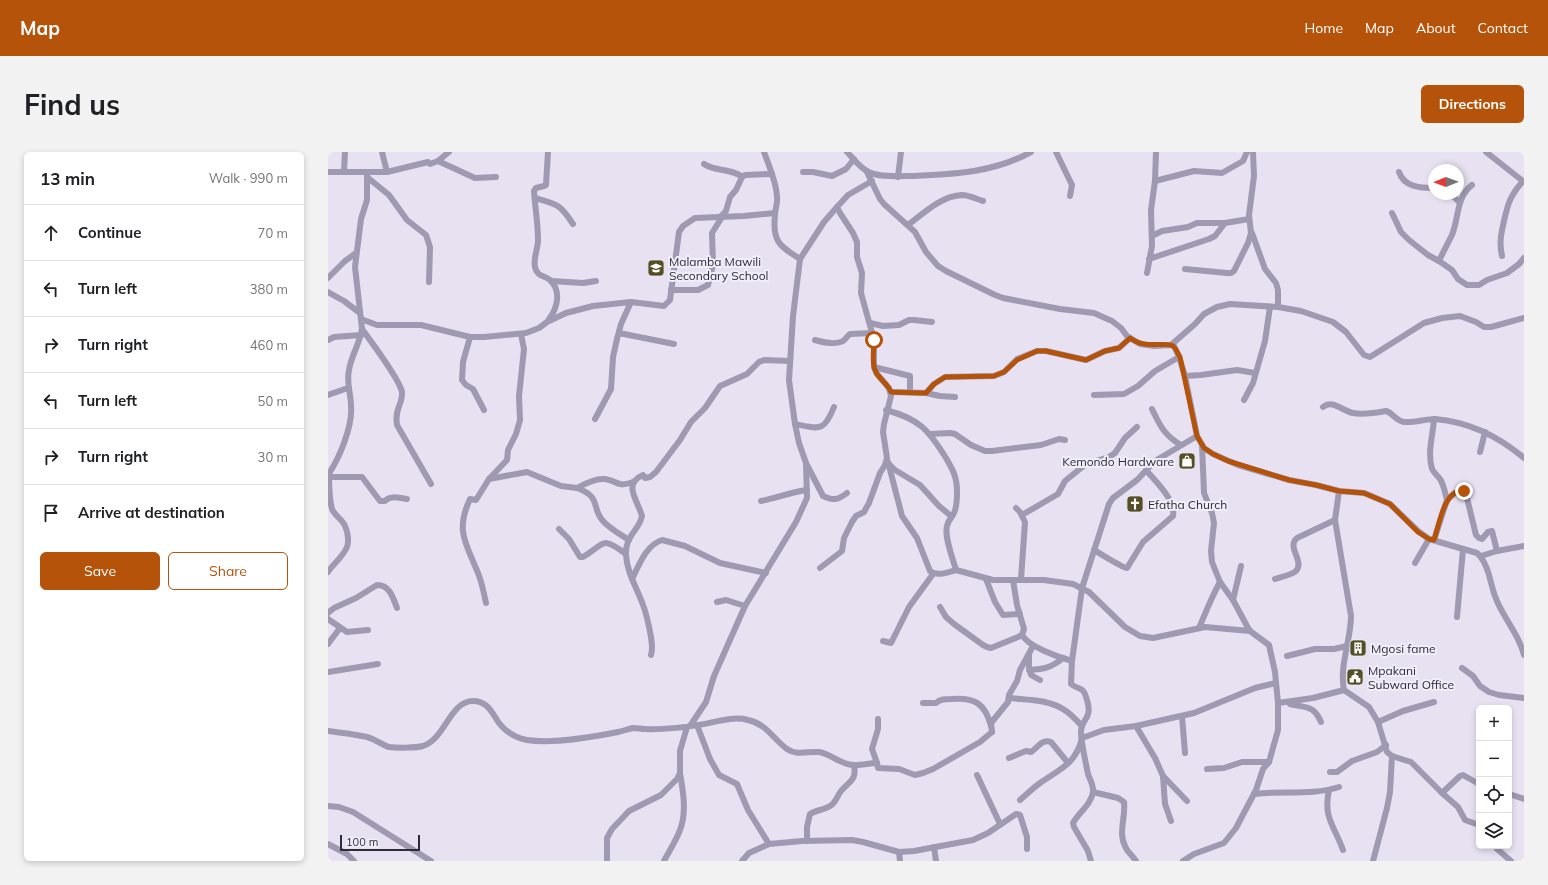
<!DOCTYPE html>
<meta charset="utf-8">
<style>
:root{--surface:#fff;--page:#f2f2f2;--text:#202124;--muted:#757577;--line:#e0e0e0;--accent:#b45309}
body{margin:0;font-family:Mulish,sans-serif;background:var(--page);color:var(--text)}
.controls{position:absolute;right:12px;bottom:12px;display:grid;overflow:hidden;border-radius:6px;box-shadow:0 2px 6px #0003}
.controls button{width:36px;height:36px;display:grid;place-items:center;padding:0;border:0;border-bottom:1px solid var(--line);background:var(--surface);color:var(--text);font:20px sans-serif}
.compass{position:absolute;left:1100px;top:12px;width:36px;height:36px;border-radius:50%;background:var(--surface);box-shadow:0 2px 6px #0003;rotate:269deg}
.scale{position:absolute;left:12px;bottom:10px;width:80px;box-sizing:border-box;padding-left:4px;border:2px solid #2d2c38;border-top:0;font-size:11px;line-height:14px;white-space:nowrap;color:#2d2c38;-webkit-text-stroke:3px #f1edf9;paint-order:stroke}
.stop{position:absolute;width:12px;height:12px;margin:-9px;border:3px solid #b45309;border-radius:50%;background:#fff}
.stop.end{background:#b45309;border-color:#fff;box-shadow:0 1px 4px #0008}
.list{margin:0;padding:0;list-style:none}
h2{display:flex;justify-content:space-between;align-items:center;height:52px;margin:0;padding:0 16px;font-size:17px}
h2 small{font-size:13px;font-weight:400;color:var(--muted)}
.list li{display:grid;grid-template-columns:26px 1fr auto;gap:12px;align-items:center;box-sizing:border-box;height:56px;padding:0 16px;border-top:1px solid var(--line)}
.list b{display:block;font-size:15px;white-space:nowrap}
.list em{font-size:13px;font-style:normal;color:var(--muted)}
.actions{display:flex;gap:8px;padding:12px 16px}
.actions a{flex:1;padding:9px 0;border:1px solid var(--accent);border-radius:6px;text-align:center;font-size:14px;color:var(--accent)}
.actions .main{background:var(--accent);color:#fff}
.icon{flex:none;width:22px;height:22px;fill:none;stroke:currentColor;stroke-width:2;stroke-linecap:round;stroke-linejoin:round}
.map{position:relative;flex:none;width:1196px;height:709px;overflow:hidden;border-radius:6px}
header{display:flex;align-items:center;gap:24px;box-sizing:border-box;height:56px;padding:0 20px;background:var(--accent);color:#fff}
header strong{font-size:19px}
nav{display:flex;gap:22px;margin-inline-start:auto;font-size:14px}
.intro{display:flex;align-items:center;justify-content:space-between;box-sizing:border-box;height:96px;padding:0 24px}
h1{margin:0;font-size:28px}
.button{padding:10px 18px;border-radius:6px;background:var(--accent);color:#fff;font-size:14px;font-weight:700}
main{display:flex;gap:24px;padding:0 24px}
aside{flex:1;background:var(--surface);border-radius:6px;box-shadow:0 2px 6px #0003}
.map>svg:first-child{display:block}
</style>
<header>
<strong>Map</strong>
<nav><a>Home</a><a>Map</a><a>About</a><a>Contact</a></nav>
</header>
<div class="intro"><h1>Find us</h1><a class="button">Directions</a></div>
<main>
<aside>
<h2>13 min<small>Walk · 990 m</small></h2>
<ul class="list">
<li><svg class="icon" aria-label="ahead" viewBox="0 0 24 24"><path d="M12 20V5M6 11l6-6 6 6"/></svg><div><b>Continue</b></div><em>70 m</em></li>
<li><svg class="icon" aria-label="left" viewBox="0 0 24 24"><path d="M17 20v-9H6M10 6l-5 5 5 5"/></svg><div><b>Turn left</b></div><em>380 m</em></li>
<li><svg class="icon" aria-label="right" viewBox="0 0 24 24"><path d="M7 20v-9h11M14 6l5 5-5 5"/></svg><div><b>Turn right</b></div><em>460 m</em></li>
<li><svg class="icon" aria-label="left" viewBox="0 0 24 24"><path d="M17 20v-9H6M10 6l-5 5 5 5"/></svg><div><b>Turn left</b></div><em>50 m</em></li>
<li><svg class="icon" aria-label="right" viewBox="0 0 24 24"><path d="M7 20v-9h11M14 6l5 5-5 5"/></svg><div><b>Turn right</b></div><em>30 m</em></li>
<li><svg class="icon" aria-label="arrive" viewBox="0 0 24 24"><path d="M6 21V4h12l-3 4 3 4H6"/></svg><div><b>Arrive at destination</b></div></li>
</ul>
<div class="actions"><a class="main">Save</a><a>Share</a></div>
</aside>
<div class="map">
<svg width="1196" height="709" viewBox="0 0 1196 709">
<rect width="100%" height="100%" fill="#e7e1f1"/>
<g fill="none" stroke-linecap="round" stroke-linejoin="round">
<!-- minor -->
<g stroke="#9f99b1" stroke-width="6">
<path d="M54,0l5,20"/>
<path d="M220,0l-2,33 -2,1 -8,2 -2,3c1,16 4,32 4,49 0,9 -5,18 -3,27 2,10 9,8 15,13 12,11 7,29 -1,39"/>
<path d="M436,0c5,14 12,29 13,44 1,7 -2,13 -2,19 -3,27 5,31 25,44"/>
<path d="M519,0c6,6 12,15 20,19 10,7 33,5 45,5 41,-2 81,-3 119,-24"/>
<path d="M728,0l16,33 -2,11"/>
<path d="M1158,0l38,30"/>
<path d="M110,9l37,17 21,-1"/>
<path d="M376,12c11,8 28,4 38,13"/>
<path d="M16,19l1,-19"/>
<path d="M0,20h59l41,-10 2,2 8,-3 11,-9"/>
<path d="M475,20h10l19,4 14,-7 8,-10"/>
<path d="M539,20l13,27 4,5 31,28 11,20 12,14 8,5 49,24 8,3 57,11 34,4 18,8 9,7 6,8 13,8 14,2 17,-1 3,1 5,11 6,19 12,60 7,12 9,6 25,11 51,15 27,5 23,6 25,2 26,11 28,27 11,8 48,14c12,11 13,30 18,43 7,21 24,37 29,59"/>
<path d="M1071,20c5,15 21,16 35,16"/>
<path d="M39,25l22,18 18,25 19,15 4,12 -1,35"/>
<path d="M570,25l3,-25"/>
<path d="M827,29l39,-10 28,2 21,-12 4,-9"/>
<path d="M1123,42l9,9"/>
<path d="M207,46c22,6 25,6 38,26"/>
<path d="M1064,61l9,19 8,8 19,15 11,6 13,9 6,9 9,6h12l8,-5 20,-7 12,-9 5,-6"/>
<path d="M391,66l7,-7 4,-14 6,-7 6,-13 3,-2 27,-1"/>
<path d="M580,73c16,-12 33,-29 54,-30 7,0 14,4 21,6"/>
<path d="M924,81l13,36 11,14 2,7v17"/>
<path d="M824,84l10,-5 26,-4 9,-4h28"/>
<path d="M1174,104c-3,-13 -1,-22 2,-35 4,-18 6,-25 19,-40"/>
<path d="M821,107l60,-20 6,-3 10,-13 24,-4"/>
<path d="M1111,109c4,-9 9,-18 13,-26 7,-17 4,-38 20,-50"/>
<path d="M857,117l42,4h4l3,-2 14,-28 3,-10 -2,-18 5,-39 -1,-24"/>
<path d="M819,121l5,-27 -1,-36 4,-29 1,-29"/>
<path d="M0,126l17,-17 11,-8"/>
<path d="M223,129l32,2 13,-2"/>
<path d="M343,138h27l10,-5 5,-20 -1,-32 10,-16"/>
<path d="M0,140l16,9 16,12"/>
<path d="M33,167l16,6h44l49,12h14l42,-4 13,-5 8,-6 19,-9 27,-7 38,-4 33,4 6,-6 9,-68 4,-6 12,-8 49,-2 31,-3"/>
<path d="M542,171l13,3 16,-1 10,-5h5l18,2"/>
<path d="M34,177c8,11 38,51 40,63 1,12 -8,17 -5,33l34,59"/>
<path d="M291,181l55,11"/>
<path d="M142,185l-7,25 -1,18 4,5 7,4 11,21"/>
<path d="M0,188l6,-3 27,-2"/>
<path d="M487,188c7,2 21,5 28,1 3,-2 4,-5 7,-7l22,-1"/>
<path d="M843,193l24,-21 9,-10 13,-7 13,-3 48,3 23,4 32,11 13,10 18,23 6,2 54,-34 18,-5 18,-2 16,6 8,5h7l33,-9"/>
<path d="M546,215l36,9v16"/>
<path d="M857,224l16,-1 36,-5 18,3"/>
<path d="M563,240l35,1 8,-9 11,-7 49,-1 10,-4 13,-13 20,-8h9l40,9 19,-9 14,-3 11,-10"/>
<path d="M598,241l14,3 15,1"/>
<path d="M0,243l20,-7"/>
<path d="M766,243l30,-1 14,-8 17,-15 24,-14"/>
<path d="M916,248l9,-17 12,-42 5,-34"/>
<path d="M995,255c10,-8 19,4 30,6 10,2 22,0 33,-2 7,2 10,10 18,11 10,1 21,-3 31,-3 35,3 63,17 89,39"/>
<path d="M824,257c8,17 13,27 29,36"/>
<path d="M558,258c33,9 42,19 60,48 7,12 11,19 11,34 0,6 0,15 -3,21 -2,5 -6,7 -7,13 -3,11 6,33 9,44l37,10h51l29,4 16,8 36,35 15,9 13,2 52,-11 45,4"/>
<path d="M267,267l16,-30 2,-32 4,-18 4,-15 10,-22"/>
<path d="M1106,267c-1,17 -7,33 -2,50 2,4 5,6 8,10 4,6 5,14 7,21"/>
<path d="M467,272c25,5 29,8 39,-17"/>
<path d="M602,282l20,-1 5,1 16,11 14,6h7l49,-6 18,-6 6,1"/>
<path d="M1152,300l5,-20"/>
<path d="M560,310l14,54 15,22 13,33c7,6 18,1 26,-1"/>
<path d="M560,311l7,7 25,15 19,21 12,10"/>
<path d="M479,313l16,31c11,5 15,4 24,-3"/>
<path d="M0,323c11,-16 25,-49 23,-69 0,-13 -5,-23 -2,-36 2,-14 11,-27 13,-41l-7,-62 6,-48 6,-19v-27"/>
<path d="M1,325h33l18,24h5c5,-6 14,-3 22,-2"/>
<path d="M161,327l38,-7 34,14 16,2c7,-4 19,-10 28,-9 15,2 10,9 28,3"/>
<path d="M249,336c25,9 14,20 26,33 7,8 17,13 26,19"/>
<path d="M1011,339l-4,29 16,96c0,24 -12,50 -7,74l25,17 9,15 9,30 5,4 19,6 31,31 18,-17 3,-1 16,9"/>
<path d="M433,349c16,-3 30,-9 46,-11"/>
<path d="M688,356l4,4 5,10 -4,57"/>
<path d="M694,363l36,-21 7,-13 21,-17 23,-7 6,-4 10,-15 12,-11"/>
<path d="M231,377l10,10 11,18h3c22,-13 18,-22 43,-3"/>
<path d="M1106,388l13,-40 8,-7 8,-3 3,4 10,41 3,3 3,1 6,-7 4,-1 5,20"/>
<path d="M766,398c5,3 29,18 33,18l16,-26 30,-26c3,-16 -18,-35 -27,-46"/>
<path d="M1153,404l16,-5 27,-5"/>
<path d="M1087,411l14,-24"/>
<path d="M492,416l22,-17 2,-13 8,-16 4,-6 8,-4 5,-9 11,-30 5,-8 2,-7 -4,-26 1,-8 7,-28 -2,-8 -12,-14 -3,-7v-27l-13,-47 1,-20 -5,-16v-15l-4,-9 -13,-20 -3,-6 11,-12 24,-14"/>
<path d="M0,420c5,-8 15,-15 19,-25 2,-5 1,-15 -2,-21 -2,-6 -10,-10 -13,-17 -3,-11 -3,-23 -3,-35"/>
<path d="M304,427c7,-14 14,-34 30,-39l23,6 35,17 46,10"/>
<path d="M658,427l9,23 8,13 17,-1"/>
<path d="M947,427c6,-2 17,-4 21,-8 9,-10 -10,-24 1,-33l38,-18"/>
<path d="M905,448l8,-34"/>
<path d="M389,450l9,-2 19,6"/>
<path d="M158,451c-2,-10 -4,-20 -8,-30 -12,-30 -23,-42 -8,-74l6,1 13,-21 18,-19 1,-10 8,-16 4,-14 -1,-24 5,-47 -3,-15"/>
<path d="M612,455l6,10 8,7 29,21 4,2 4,1 27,-11 4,-2 2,-6 -7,-24 -4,-25"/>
<path d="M0,461l6,-5 22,-10 21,-13c13,0 16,13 20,23"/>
<path d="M1129,465l6,-68"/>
<path d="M0,467l19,13 21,-2"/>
<path d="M871,476c7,-16 12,-30 21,-46"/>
<path d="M694,483c7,12 36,22 50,26"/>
<path d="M555,489l8,2 18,-36 24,-33"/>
<path d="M0,492l12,-16"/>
<path d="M323,503c2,-6 1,-11 0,-18 -2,-11 -4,-22 -8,-32 -6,-17 -16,-32 -17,-50 -1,-20 13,-24 16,-39 -4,-15 -20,-32 1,-41l2,3 5,-1 6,-5 24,-32 11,-18 14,-14 15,-22 27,-12 12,-12 5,-2 26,1"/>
<path d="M701,504v11l2,8 9,5"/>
<path d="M959,504l28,-7h19l13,-3"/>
<path d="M1134,516l11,8 7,10 9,6 10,3 25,3"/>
<path d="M701,518c15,-1 22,-2 34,-12"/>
<path d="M0,520l50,-8"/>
<path d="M681,546c19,2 40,1 57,13 6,4 11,10 16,15"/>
<path d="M595,551h13c4,-4 9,-4 15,-4 23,-2 34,4 40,27"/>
<path d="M950,551l35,-5 31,-8"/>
<path d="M962,552c16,4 24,1 31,18"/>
<path d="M854,564l3,37"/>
<path d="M1050,570l25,-11 31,-9"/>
<path d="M369,573l13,34 9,16 18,9 11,26 21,34"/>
<path d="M362,574c19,-1 40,-11 58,-6 19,4 25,19 39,29 10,7 21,2 32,3 13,2 20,12 34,13 7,1 17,-2 24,-2l1,5 21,1 16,6 8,-2 10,-4 47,-27 12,-10"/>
<path d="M808,574l19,32 8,18 24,25"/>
<path d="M0,579c13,2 26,3 39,6 8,2 15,8 22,10 8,1 27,1 34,-1 22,-7 27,-45 50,-45 15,0 19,12 26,22 7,9 17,15 28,17 26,4 66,-3 91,-8 5,-1 10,-3 15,-4 4,0 8,1 12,1 14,1 28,-1 42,-2"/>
<path d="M664,580l-1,-9 17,-21 1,-7 8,-14 3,-11 13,-24"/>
<path d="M681,606l17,-7 5,1c7,-5 11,-13 20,-10l17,21"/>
<path d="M549,611l-5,-14 6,-20v-10"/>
<path d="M879,617l17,-1 18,-6h27"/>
<path d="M1002,620h7l15,-11 25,-9 9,-7"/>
<path d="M649,623l23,49"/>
<path d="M835,624l2,28 6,17"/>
<path d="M1001,638c-6,28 5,35 14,60"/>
<path d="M765,640l25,6 6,4c2,14 -6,31 1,44 2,6 8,10 11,15"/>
<path d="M1114,641l16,14 7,13 14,5"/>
<path d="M926,642c28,-4 57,2 85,-7"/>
<path d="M1181,642l15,5"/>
<path d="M692,648c7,-6 13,-12 20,-17 20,-14 36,-19 42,-45l22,-8 32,-4 58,-13 61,-25 21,-5"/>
<path d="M0,654l11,1 14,5 78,49"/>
<path d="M479,689v-14l3,-13c6,-4 14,-4 20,-8 6,-3 7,-10 11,-15 8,-10 16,-10 13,-26"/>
<path d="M0,692l19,10 7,7"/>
<path d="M1168,694l1,3 14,12"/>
<path d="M606,695l2,14"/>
<path d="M571,700l1,9"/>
<path d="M279,709v-23l5,-9 17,-18 32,-16 16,-16 3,-6v-22l7,-24 3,-1 16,-24 8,-26 31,-70 51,-84 11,-24 -1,-35 -7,-20 -4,-19 -6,-44 4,-64 7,-57 24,-37 13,-15"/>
<path d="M336,709c5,-10 12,-20 16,-31 7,-18 3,-39 0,-57"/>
<path d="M414,709l7,-8 20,-9 33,-3 50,-1 11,2 36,10 15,-1 59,-11 15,-7 28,-19 4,1 7,22v12"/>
<path d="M763,709l-3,-10 -14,-24 -1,-4c6,-11 18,-18 20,-31 1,-6 -3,-12 -5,-18 -2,-10 -7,-32 -7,-42 0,-13 12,-13 6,-32 -4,-15 -7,-9 -16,-16l1,-23 10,-73 27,-84 4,-6 24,-18 18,-19 42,-25"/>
<path d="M855,709l11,-7 30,-11 12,-15 20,-38 7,-21 6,-7 9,-32v-27l-3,-31 -6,-27 -19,-14 -3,-5 -14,-26 -13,-18 -8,-20 -1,-11 3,-28 -2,-10 -8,-20 -2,-48"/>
<path d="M1045,709l14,-53 3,-16 2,-36"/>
</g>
</g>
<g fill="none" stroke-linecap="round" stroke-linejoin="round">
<!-- route -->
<path stroke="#b45309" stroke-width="5" d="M546,188c0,10 -3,25 3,34 5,7 11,11 14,18l31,1h4l8,-9 11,-7 49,-1 10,-4 13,-12 20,-9h9l40,9 19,-9 14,-3 11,-10c15,12 37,3 43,8 3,2 5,8 7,11l17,79 7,12 9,6 15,7 61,19 27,5 23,6 25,2 26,11 28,28 11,7 5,1c5,-14 10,-52 30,-49"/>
</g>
<!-- icons -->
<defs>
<g id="school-square" transform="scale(0.9)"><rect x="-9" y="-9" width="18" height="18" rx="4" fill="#554f25" stroke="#f1edf9"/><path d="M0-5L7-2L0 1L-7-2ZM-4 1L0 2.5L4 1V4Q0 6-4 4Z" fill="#fff"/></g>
<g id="shop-square" transform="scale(0.9)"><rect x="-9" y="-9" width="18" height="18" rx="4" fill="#554f25" stroke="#f1edf9"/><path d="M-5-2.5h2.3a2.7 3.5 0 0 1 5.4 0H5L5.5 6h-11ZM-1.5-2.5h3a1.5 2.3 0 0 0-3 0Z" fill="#fff"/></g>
<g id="church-square" transform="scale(0.9)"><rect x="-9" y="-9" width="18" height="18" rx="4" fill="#554f25" stroke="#f1edf9"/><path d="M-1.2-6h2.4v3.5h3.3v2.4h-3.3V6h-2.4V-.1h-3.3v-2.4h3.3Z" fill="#fff"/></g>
<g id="building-square" transform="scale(0.9)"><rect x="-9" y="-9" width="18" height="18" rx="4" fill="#554f25" stroke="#f1edf9"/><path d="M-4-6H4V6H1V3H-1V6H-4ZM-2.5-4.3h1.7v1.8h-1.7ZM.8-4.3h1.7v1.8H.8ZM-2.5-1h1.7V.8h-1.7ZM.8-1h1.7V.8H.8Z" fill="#fff"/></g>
<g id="civic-square" transform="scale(0.9)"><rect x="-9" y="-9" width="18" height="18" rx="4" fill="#554f25" stroke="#f1edf9"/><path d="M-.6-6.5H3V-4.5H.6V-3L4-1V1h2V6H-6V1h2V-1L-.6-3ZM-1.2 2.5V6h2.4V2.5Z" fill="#fff"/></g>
</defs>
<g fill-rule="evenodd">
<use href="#school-square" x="328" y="116"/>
<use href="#shop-square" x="859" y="309"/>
<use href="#church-square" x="807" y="352"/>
<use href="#building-square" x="1030" y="496"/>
<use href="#civic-square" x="1027" y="525"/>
</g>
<g text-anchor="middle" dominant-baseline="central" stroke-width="4" stroke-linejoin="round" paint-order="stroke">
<!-- poi labels -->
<g font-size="12" fill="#2d2c38" stroke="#f1edf9" text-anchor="start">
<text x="341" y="109">Malamba Mawili<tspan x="341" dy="14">Secondary School</tspan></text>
<text x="846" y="309" text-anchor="end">Kemondo Hardware</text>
<text x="820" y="352">Efatha Church</text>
<text x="1043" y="496">Mgosi fame</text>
<text x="1040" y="518">Mpakani<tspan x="1040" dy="14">Subward Office</tspan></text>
</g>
</g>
</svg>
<div class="controls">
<button>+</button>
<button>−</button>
<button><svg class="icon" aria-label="locate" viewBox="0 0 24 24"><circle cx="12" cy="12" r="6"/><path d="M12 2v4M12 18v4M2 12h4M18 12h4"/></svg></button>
<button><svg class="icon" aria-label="layers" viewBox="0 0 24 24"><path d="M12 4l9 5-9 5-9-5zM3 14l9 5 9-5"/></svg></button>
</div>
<svg class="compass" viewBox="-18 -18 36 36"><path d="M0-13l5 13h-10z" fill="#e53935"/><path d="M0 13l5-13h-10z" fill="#757577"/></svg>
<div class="scale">100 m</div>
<div class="stop" style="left:546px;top:188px"></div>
<div class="stop end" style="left:1136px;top:339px"></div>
</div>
</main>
